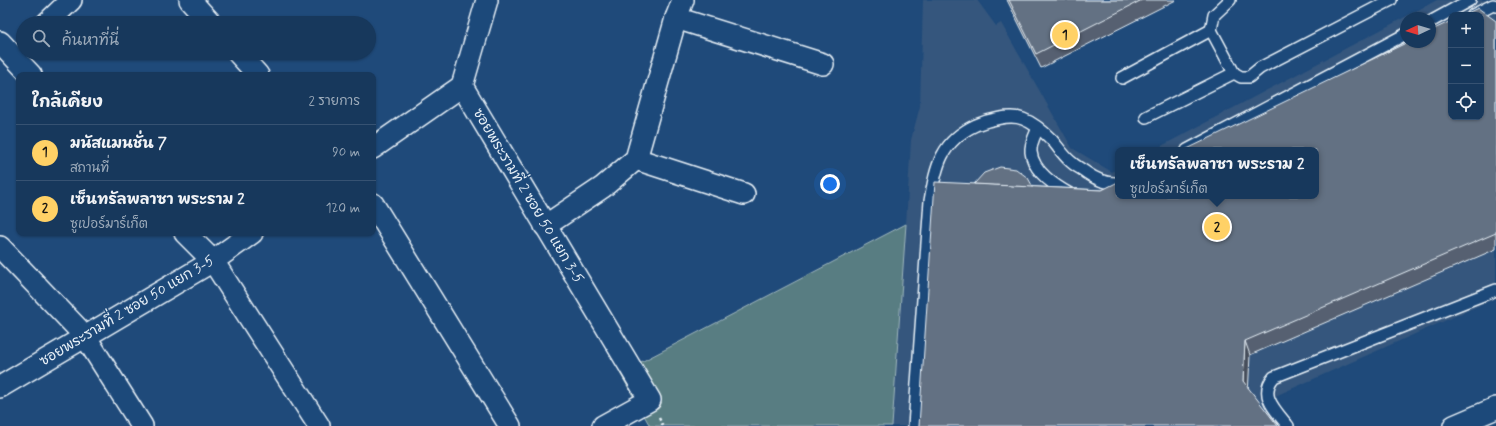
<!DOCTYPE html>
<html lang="th">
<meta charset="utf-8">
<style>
:root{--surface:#17385c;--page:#244365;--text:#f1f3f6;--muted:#9eacbb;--line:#365272;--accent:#ffd166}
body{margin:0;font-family:Mynerve,"Playpen Sans Thai",sans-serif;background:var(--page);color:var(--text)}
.controls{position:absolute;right:12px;top:12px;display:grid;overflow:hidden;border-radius:8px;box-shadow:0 1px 3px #0004}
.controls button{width:36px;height:36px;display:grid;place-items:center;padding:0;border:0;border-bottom:1px solid var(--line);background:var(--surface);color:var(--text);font:20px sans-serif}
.compass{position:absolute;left:1400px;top:12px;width:36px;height:36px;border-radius:50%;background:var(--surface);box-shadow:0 1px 3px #0004;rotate:266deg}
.you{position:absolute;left:830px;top:184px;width:14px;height:14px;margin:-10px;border:3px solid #fff;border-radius:50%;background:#1a73e8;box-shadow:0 0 0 6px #1a73e833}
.badge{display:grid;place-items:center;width:26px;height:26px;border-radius:50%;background:var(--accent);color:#111;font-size:13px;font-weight:700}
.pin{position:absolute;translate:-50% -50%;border:2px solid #fff;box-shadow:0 1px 4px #0006}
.popup{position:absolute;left:1115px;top:147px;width:204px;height:52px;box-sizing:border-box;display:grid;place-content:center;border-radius:8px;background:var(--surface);filter:drop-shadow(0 1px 3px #0005);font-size:13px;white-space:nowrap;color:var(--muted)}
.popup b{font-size:15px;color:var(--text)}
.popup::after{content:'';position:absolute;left:50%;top:100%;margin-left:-8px;border:8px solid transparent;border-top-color:var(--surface)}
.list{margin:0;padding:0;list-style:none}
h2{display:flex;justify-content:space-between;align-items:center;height:52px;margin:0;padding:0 16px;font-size:17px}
h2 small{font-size:13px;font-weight:400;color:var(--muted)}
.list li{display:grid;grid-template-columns:26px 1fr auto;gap:12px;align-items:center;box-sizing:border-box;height:56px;padding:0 16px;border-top:1px solid var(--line)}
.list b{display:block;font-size:15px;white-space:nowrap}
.list p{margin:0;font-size:13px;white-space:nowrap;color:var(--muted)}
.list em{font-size:13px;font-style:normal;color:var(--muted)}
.icon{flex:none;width:22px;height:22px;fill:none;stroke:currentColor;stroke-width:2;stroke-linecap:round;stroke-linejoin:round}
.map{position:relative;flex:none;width:1496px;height:426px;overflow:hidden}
.search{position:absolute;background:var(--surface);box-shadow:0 1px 3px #0004;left:16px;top:16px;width:360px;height:44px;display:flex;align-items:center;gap:10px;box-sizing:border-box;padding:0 14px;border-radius:22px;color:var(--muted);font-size:15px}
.panel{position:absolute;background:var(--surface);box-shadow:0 1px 3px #0004;left:16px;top:72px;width:360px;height:164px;border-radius:8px}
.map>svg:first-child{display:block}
</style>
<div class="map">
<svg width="1496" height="426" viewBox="0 0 1496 426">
<rect width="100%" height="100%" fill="#1f4a7a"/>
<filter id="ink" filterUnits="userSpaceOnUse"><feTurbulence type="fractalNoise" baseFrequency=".025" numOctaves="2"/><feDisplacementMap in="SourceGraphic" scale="8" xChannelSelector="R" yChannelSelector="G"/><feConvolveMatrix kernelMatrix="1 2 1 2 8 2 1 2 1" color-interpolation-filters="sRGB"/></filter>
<g filter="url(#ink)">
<!-- built -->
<path fill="#34567d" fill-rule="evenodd" d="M923,0h54l19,26 5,-3 71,125 40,24 6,-3v27h198v-46h-162l283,-150h59v298l-223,99 23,29h-404l14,-202 5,-84 9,-34zM1451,15h30v102h-30zM1406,18h24v24h-24z"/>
<!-- green -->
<path fill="#587d82" stroke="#a0b7bd" d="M906,224l-14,202h-242l-30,-53z"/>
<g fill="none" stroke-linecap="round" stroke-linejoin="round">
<!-- service casing -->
<g stroke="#e8f1f8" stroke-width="14">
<g id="service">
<path d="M1230,0l-16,15 -3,15 23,43 7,4h8l11,-9 131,-68"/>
<path d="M1473,15l20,-10 3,1"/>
<path d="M1430,22l40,-22"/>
<path d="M1122,78l89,-48"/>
<path d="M1146,117l88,-44"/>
<path d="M1038,128c-3,7 -8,16 -7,24 2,19 24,34 39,42"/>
<path d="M1187,150l219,-116"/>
<path d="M914,426l16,-225c6,-35 11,-60 46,-76 12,-5 34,-11 47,-6 11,4 21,13 29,21 6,7 11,15 18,21 5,5 12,8 17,12 10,7 19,11 31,10"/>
<path d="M1288,426c-12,-15 -30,-31 -14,-49l222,-87"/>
</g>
</g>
<!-- minor casing -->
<g stroke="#e8f1f8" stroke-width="24">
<g id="minor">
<path d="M190,0l21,23"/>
<path d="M676,18l147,46"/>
<path d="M47,23l24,-23"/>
<path d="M0,42l31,33"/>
<path d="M238,53l20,22"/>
<path d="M462,86l25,-86"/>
<path d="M373,148l89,-62 188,314 -47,26"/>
<path d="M636,159l108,35"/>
<path d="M373,204l137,222"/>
<path d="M545,226l58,-39 33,-28 40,-141 7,-18"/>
<path d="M185,233l28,28 106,165"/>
<path d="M0,247l85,89 57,90"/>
<path d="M0,387l213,-126 39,-28"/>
<path d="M1454,426l42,-18"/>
</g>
</g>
<!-- path -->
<path stroke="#e8f1f8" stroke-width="2.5" stroke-dasharray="3 3" stroke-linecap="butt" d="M659,418l4,8"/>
<!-- service -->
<use href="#service" stroke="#1f4a7a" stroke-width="11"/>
<!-- minor -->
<use href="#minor" stroke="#1f4a7a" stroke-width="21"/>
</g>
<!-- wall -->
<g fill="#566171" stroke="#e8f1f8">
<path d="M1007,0h169l-135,68z"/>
<path d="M1496,21v228l-246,106 -276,-171 128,6z"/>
</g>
<!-- shaded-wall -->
<path fill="#464f5c" stroke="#e8f1f8" d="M1245,341l5,14 -2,41 -5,-15z"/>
<!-- building -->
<g fill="#647183" stroke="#e8f1f8">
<path d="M1009,0h133l-106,54z"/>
<path d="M1478,8l18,13v212l-251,108 -2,40 35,45h-359l16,-244 167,8 16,-8v14h198v-46h-131l223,-108h22v-11l21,-10v96h30v-102h-18z"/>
<path d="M1000,167l16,2 12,9 5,9 -59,-3 10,-11z"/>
</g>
</g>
<g text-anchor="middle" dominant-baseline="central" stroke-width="3" stroke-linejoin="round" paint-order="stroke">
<!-- street labels -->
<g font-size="14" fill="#e8f1f8" stroke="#1f4a7a">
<text transform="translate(528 196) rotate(59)">ซอยพระรามที่ 2 ซอย 50 แยก 3-5</text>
<text transform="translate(127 311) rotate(-31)">ซอยพระรามที่ 2 ซอย 50 แยก 3-5</text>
</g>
</g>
</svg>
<div class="controls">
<button>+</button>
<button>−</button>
<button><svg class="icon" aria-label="locate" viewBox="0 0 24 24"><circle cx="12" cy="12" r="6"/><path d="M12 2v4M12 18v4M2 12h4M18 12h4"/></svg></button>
</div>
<svg class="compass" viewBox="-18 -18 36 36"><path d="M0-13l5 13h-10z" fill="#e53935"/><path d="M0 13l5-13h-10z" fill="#9eacbb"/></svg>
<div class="you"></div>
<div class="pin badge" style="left:1065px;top:35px">1</div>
<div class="pin badge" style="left:1217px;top:227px">2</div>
<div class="popup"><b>เซ็นทรัลพลาซา พระราม 2</b>ซูเปอร์มาร์เก็ต</div>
<div class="search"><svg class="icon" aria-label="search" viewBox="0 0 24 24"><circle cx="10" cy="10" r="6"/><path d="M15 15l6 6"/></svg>ค้นหาที่นี่</div>
<section class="panel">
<h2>ใกล้เคียง<small>2 รายการ</small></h2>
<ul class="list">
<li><span class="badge">1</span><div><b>มนัสแมนชั่น 7</b><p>สถานที่</p></div><em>90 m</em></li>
<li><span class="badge">2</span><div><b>เซ็นทรัลพลาซา พระราม 2</b><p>ซูเปอร์มาร์เก็ต</p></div><em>120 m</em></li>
</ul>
</section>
</div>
